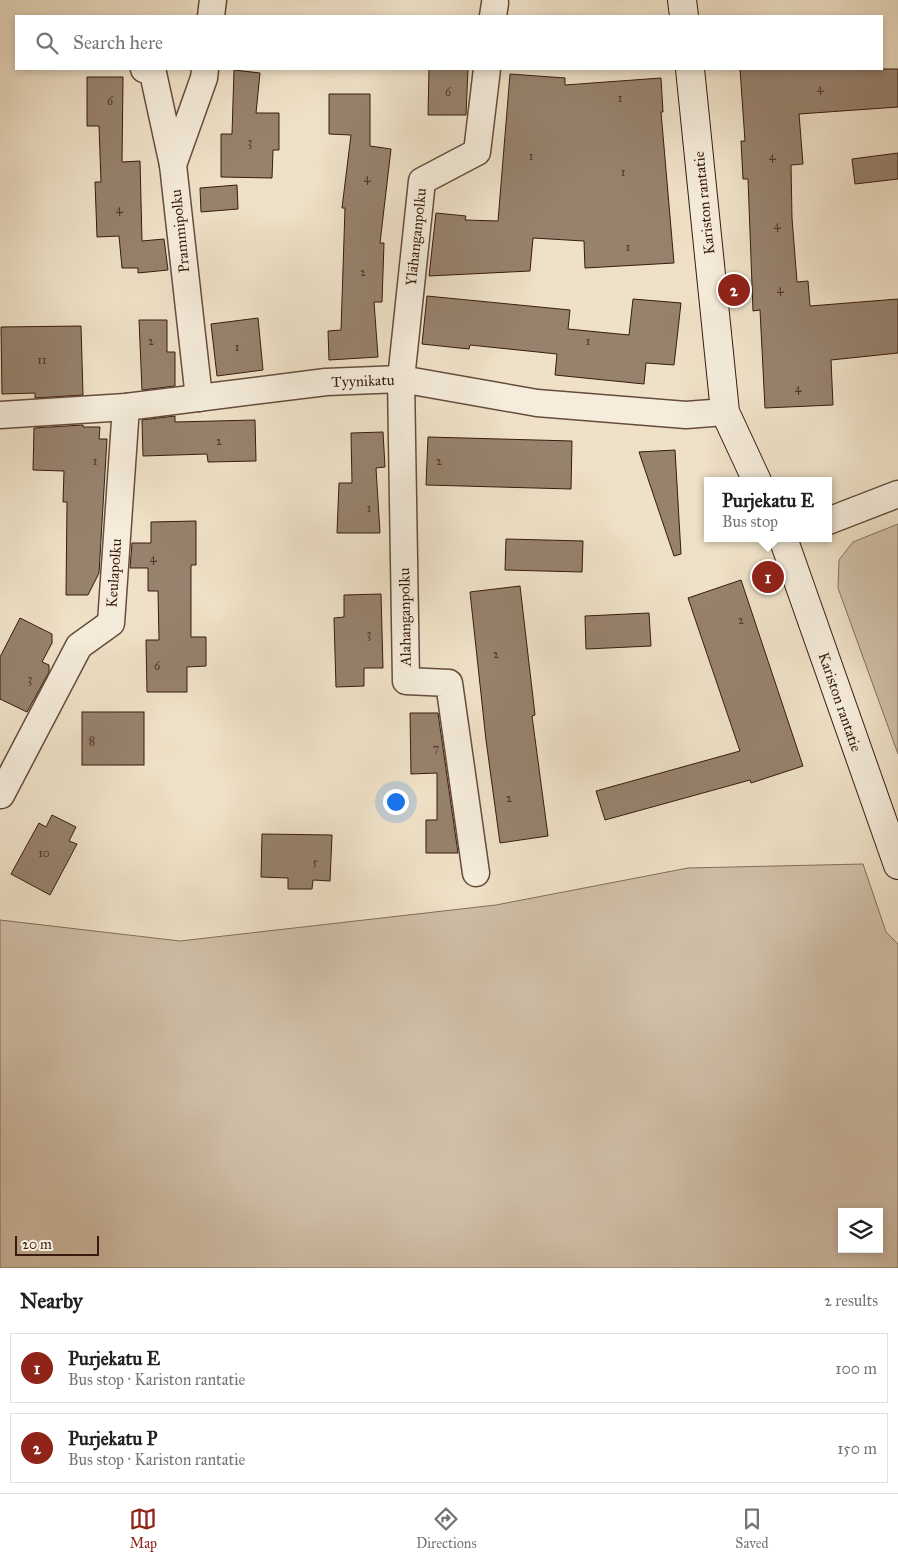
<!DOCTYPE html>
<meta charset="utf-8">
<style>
:root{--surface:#fff;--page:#f2f2f2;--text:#202124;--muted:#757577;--line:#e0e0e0;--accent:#8f2418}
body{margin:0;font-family:"IM FELL Great Primer",serif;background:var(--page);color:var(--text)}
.controls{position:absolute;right:15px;bottom:15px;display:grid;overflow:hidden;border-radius:0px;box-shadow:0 2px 8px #0003}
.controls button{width:45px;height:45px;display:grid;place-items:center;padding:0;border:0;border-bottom:1px solid var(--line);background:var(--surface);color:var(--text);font:25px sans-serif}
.scale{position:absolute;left:15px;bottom:12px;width:84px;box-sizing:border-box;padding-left:5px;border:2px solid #381b0e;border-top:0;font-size:14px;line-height:18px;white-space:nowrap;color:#381b0e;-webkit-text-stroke:4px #f5ecdb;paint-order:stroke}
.you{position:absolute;left:395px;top:801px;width:18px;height:18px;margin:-12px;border:4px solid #fff;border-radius:50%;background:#1a73e8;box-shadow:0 0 0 8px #1a73e833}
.badge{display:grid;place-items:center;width:32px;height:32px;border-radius:50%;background:var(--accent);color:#fff;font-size:16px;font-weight:700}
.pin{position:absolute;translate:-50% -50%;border:2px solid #fff;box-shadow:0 1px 5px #0006}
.popup{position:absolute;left:704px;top:477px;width:128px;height:65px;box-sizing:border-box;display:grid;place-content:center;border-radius:0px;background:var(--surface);filter:drop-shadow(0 1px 4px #0005);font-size:16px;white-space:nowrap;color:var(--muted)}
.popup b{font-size:19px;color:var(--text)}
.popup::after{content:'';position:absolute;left:50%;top:100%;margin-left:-10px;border:10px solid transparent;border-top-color:var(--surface)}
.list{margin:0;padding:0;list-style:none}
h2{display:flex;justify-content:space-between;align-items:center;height:65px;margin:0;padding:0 20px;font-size:21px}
h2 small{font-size:16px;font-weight:400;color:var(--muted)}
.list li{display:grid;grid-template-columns:32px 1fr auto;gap:15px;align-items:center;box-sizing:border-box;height:70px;margin:0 10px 10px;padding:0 10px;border:1px solid var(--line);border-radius:0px}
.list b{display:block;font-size:19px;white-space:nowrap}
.list p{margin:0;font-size:16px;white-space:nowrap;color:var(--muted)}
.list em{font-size:16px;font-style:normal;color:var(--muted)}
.icon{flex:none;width:28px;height:28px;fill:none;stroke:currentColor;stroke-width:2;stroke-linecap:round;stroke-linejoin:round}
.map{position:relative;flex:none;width:898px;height:1268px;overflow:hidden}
.search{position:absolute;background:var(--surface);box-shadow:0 2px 8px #0003;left:15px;right:15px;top:15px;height:55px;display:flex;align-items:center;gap:12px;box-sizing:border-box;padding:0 18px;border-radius:0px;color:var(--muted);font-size:19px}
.sheet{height:225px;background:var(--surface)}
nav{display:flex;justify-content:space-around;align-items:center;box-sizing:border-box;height:70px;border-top:1px solid var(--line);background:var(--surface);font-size:14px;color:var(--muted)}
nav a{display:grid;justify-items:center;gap:2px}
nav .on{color:var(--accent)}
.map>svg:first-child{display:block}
</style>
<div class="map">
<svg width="898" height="1268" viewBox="0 0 898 1268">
<rect width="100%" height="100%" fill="#efe1c7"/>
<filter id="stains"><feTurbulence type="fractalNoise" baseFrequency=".004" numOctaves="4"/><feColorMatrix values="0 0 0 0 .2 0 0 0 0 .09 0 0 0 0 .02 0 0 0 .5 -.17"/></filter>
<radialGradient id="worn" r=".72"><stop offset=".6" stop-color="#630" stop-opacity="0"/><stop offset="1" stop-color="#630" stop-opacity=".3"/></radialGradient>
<!-- green -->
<g fill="#d0bfa8" stroke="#846d5b" fill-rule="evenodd">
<path d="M898,524v230l-60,-166 1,-28 14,-18z"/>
<path d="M863,864l23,68 12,12v324h-898v-348l180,21 316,-36 192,-37zM842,1212h37v37h-37z"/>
</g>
<!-- building -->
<g fill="#97826e" stroke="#381b0e">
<path d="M429,69h39l-2,46h-38z"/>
<path d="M740,69h158v38l-99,7 4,50 -12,1 1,53 5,64 11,-1 2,25 88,-7v54l-67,7 2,45 -68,3 -5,-98 -7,1 -5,-132h-5l-2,-38h4z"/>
<path d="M234,70l26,3 -4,40h23v37h-6l-1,28 -51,-1v-43h11z"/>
<path d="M510,74l55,4v7l96,-7 2,34h-2l13,151 -89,5 -1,-27 -51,-3 -3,33 -101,5 7,-63 30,3 -1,4 33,1z"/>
<path d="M87,77h36l-1,85 18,-1 2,80 22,-2 4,31 -30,3v-5h-16l-3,-32 -22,1 -2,-55h6l-2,-56h-12z"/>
<path d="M329,94h41v52l21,3 -11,94h4l-2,59h-8l4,55 -49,3 -1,-29 13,-1 4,-122h-3l9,-73 -22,-1z"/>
<path d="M898,153v26l-43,5 -3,-25z"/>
<path d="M237,185l1,24 -37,3 -1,-24z"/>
<path d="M427,296l143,14 -2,19 61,6 4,-36 48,4 -7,62 -28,-2 -2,21 -89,-9 2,-21 -87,-9 -1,4 -47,-5z"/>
<path d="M258,318l5,52 -46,6 -6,-52z"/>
<path d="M139,320h28v32h8v34l-33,4z"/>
<path d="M81,326l2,69 -48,3v-5l-33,1 -1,-67z"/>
<path d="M175,416v6l80,-2 1,41 -48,1 -1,-8 -64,2 -1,-36z"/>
<path d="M83,425v2h17l-1,12h8l-8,134 -11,22h-22l1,-93h-4l1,-31 -31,-1 1,-42z"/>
<path d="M383,432l2,35 -9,1 4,65h-43l2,-50h13l-1,-50z"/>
<path d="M428,437l144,4 -1,48 -145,-4z"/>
<path d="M675,450l6,104 -7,2 -35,-104z"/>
<path d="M196,521v44h-5v72h15v29l-19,1v25h-40l-1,-52h13l-1,-49h-10v-23h-18l2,-25h19v-21z"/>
<path d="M506,539l77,2 -1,31 -77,-2z"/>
<path d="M741,580l62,186 -52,17 -1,-3 -145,40 -9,-29 144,-40 -52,-153z"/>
<path d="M520,586l15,129 -3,1 16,120 -48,7 -14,-103 -16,-148z"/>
<path d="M381,594l2,74h-19v18l-28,1 -2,-69 10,-1v-22z"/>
<path d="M649,613l2,33 -65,3 -1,-33z"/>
<path d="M20,618l32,16v9l-10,19 7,3v7l-22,40 -27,-13v-42z"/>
<rect x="82" y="712" width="62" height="53"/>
<path d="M410,713h28l20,140h-32v-33h11v-47l-26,1z"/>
<path d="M52,815l24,12 -7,14 8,3 -27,51 -39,-21 28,-51 7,4z"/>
<path d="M262,834l70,1 -2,46 -17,-1 -1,9h-24v-11l-27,-1z"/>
</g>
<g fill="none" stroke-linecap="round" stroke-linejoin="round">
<!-- street casing -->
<g stroke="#664c3c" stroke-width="29">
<g id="street">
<path d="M211,16l2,-16"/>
<path d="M493,16l2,-13"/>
<path d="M144,69l9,4 20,92"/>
<path d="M199,398l-26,-233 31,-87 1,-9"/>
<path d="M0,415l126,-8 200,-25 75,-3 136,24 149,12 39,-3"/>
<path d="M828,521l70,-27"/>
<path d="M1,795l78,-149 32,-23 15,-216"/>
<path d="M476,873l-27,-190 -43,-2 -5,-302 21,-198 55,-29 10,-83"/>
</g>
</g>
<!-- secondary casing -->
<g stroke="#381b0e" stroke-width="30">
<g id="secondary">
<path d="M682,0l2,16"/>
<path d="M690,69l35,343 32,69"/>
<path d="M783,538l115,327"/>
</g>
</g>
<!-- street -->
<use href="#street" stroke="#f5ecdb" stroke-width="26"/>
<!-- secondary -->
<use href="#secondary" stroke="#f5ecdb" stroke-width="28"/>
</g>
<g text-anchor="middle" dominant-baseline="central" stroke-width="5" stroke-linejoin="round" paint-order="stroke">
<!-- number labels -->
<g font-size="12" fill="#503526">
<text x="820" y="88">4</text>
<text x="448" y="92">6</text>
<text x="620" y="98">1</text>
<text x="110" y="101">6</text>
<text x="250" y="142">3</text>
<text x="531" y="156">1</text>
<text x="772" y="156">4</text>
<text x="623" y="172">1</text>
<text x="367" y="178">4</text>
<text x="119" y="209">4</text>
<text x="777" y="225">4</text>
<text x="628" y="247">1</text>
<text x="363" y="272">2</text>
<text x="780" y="289">4</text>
<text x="151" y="341">2</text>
<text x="588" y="341">1</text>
<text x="237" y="347">1</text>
<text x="42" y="360">11</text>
<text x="798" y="388">4</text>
<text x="219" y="441">2</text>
<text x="95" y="461">1</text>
<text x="439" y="461">2</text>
<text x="369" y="508">1</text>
<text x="153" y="558">4</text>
<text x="741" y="620">2</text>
<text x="369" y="634">3</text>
<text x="496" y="654">2</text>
<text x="157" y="666">6</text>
<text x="30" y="679">3</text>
<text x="92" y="741">8</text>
<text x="436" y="748">7</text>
<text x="509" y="798">2</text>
<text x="44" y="853">10</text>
<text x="315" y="862">5</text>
</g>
<!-- street labels -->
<g font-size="15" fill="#381b0e" stroke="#f5ecdb">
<text transform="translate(704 203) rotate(-96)">Kariston rantatie</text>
<text transform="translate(180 231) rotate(-96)">Prammipolku</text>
<text transform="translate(416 237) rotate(-84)">Ylähanganpolku</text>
<text transform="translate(363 381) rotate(-2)">Tyynikatu</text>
<text transform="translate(114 573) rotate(-86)">Keulapolku</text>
<text transform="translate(405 617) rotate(-91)">Alahanganpolku</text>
<text transform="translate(840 702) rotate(71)">Kariston rantatie</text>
</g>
</g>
<rect width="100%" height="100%" filter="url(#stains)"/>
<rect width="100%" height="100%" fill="url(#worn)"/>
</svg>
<div class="controls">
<button><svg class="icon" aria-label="layers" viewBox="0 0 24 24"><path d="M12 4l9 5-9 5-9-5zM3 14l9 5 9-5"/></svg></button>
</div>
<div class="scale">20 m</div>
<div class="you"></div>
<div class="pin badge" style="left:768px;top:577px">1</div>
<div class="popup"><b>Purjekatu E</b>Bus stop</div>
<div class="pin badge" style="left:734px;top:290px">2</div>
<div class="search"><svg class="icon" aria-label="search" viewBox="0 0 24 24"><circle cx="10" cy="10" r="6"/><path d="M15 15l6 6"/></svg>Search here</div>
</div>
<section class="sheet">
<h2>Nearby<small>2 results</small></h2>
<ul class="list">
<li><span class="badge">1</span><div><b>Purjekatu E</b><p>Bus stop · Kariston rantatie</p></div><em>100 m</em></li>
<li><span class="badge">2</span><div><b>Purjekatu P</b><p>Bus stop · Kariston rantatie</p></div><em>150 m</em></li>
</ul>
</section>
<nav>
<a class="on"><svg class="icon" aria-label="map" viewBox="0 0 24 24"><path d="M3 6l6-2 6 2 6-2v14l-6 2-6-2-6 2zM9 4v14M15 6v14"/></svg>Map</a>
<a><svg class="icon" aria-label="directions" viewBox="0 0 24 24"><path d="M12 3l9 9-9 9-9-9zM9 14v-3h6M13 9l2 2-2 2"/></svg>Directions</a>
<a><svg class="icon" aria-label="saved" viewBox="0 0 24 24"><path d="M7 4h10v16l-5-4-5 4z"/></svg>Saved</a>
</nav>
